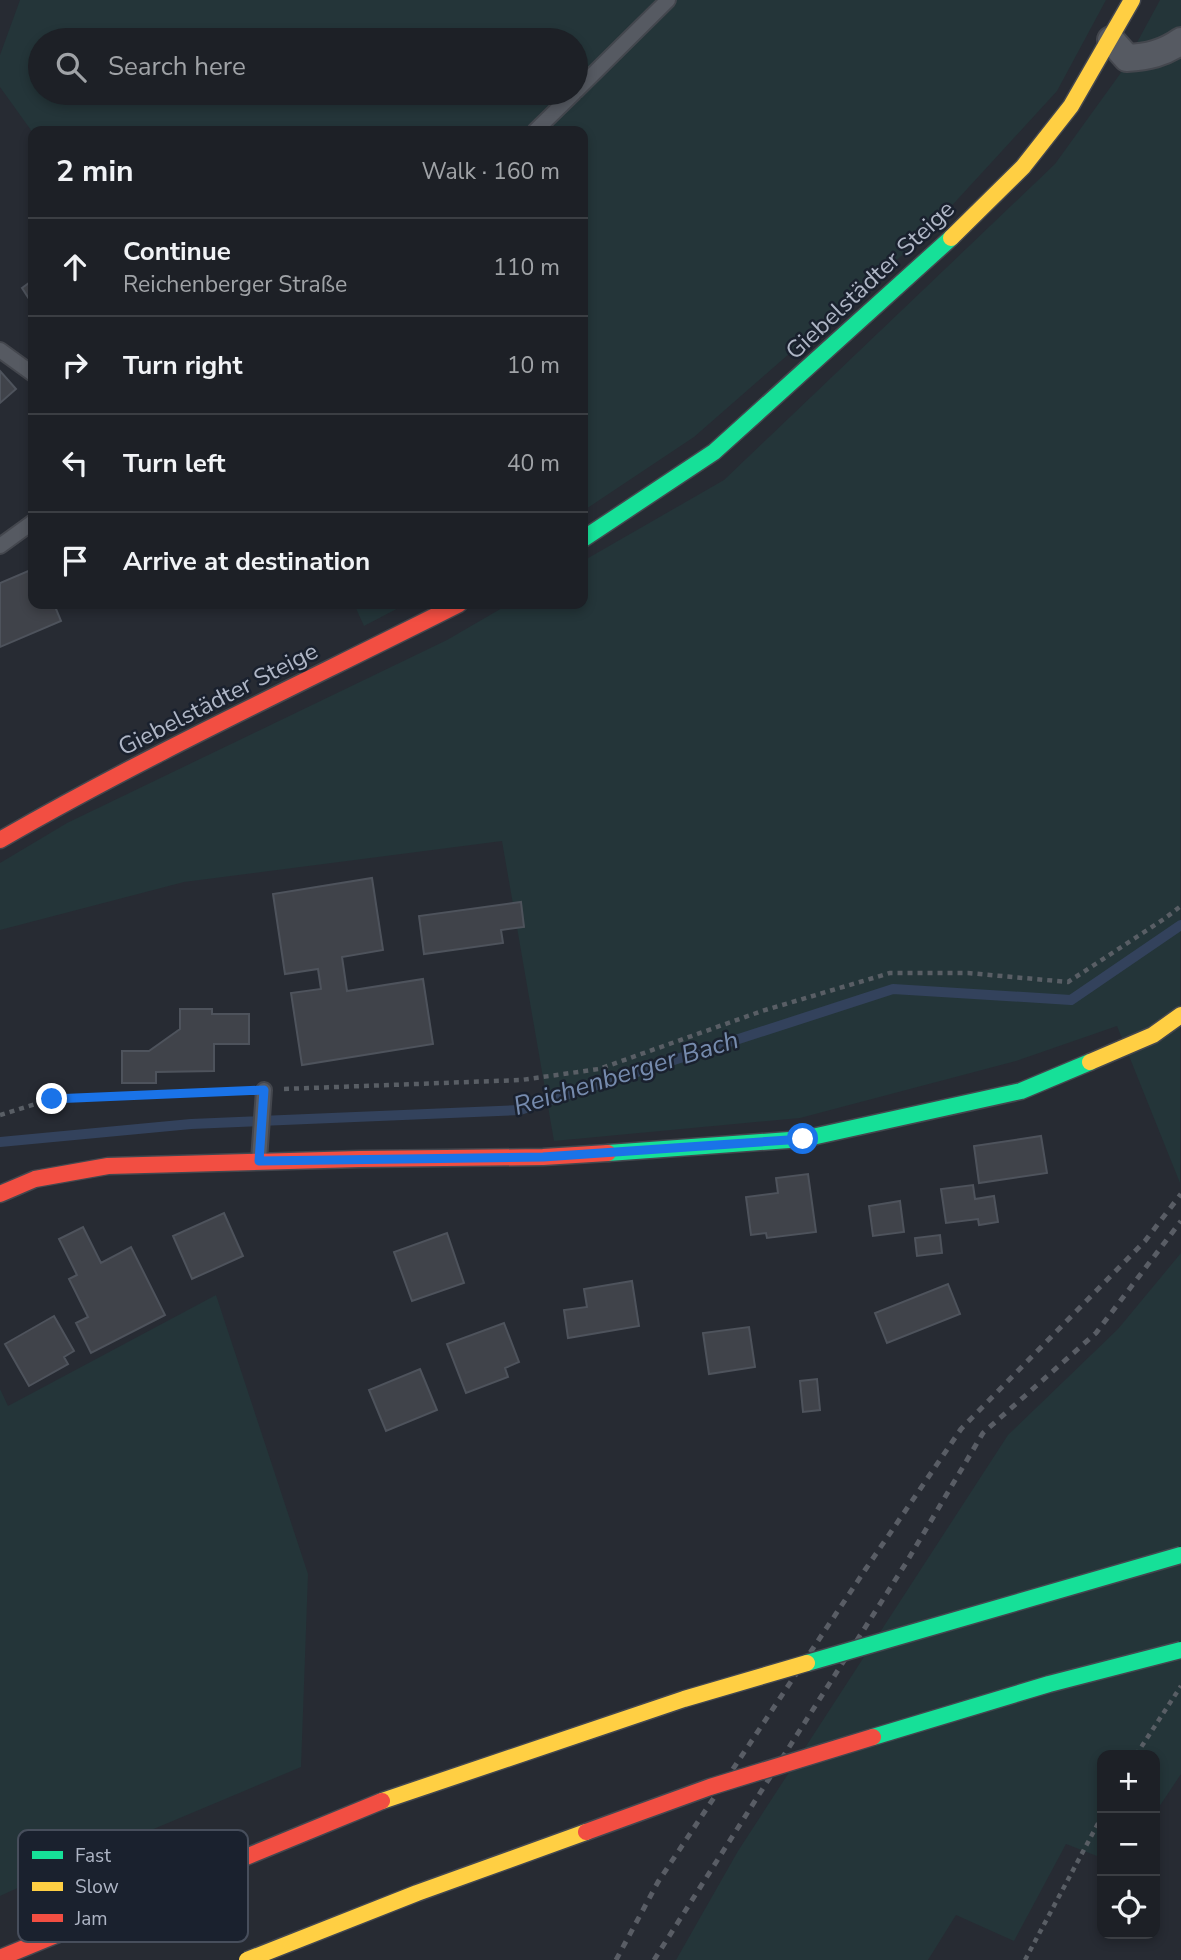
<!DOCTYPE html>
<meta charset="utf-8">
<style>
:root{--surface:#1d2026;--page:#2a2d32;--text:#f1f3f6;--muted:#a0a3a7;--line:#3b3e43}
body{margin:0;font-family:"Nunito Sans",sans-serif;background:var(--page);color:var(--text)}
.controls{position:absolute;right:21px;bottom:21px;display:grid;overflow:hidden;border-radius:14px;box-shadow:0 4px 10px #0003}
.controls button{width:63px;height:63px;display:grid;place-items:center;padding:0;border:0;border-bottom:2px solid var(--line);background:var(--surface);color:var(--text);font:35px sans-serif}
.stop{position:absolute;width:21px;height:21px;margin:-16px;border:5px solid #1a73e8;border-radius:50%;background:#fff}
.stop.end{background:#1a73e8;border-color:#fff;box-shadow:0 2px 7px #0008}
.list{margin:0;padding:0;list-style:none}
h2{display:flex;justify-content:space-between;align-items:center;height:91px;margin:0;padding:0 28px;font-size:30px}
h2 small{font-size:23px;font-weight:400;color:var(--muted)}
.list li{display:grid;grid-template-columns:46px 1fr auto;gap:21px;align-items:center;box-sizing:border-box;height:98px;padding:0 28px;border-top:2px solid var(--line)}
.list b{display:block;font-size:26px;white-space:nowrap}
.list p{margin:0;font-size:23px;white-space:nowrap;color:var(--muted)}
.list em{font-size:23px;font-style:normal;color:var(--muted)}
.icon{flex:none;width:38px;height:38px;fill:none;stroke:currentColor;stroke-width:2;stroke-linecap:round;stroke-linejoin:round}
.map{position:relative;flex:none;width:1181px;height:1960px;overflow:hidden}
.search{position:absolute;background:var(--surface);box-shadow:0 4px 10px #0003;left:28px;top:28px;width:560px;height:77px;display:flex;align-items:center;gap:18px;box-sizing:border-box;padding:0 24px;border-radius:38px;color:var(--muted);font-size:26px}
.panel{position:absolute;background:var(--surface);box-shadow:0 4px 10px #0003;left:28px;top:126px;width:560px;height:483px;border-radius:14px}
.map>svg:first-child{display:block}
</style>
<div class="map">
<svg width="1181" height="1960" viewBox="0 0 1181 1960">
<rect width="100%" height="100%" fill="#272b33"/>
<path fill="#243539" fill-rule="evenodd" d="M20,0H1106L1057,91L923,237L694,437L583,511V131L33,133L0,87V55ZM40,40H576V93H40Z
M1160,0H1181L1180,1183L1117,1026L1016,1061L800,1118L554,1141L502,841L184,882L0,930V863L67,823L447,640L509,604H583V561L724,480L1055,164L1120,74Z
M354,604H406L364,626Z
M1181,1253V1774L1155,1813V1755H1102V1858L1066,1844L1014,1941L956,1915L928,1960H676L738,1851L1008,1435L1118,1329Z
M216,1295L308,1574L301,1767L75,1862L0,1896V1389L8,1406Z"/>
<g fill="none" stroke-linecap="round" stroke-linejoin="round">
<path stroke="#33425c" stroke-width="10" d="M0,1142L191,1124L520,1110L893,989L1071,1000L1181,925"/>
</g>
<path fill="#40434a" stroke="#4e535c" stroke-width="2" d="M33,280V305L22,288Z
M0,371L16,389L0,403Z
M33,569V604H54L61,621L0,647V583Z
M372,878L383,950L342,957L347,991L423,979L433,1044L302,1065L291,993L321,989L318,969L285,974L273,894Z
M521,902L524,927L501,930L503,943L424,954L419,916Z
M180,1009H212V1014H249V1044H214V1071L156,1072V1083H122V1051H149L180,1029Z
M1041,1136L1047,1173L979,1183L974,1146Z
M808,1174L816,1232L767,1238L766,1233L751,1235L746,1197L778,1193L776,1178Z
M973,1185L975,1199L994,1196L998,1222L979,1225L978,1219L946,1223L941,1189Z
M900,1201L904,1232L873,1236L869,1206Z
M224,1213L243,1256L192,1279L173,1236Z
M83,1227L101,1263L131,1247L165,1315L91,1353L76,1323L88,1317L69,1279L77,1275L59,1239Z
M447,1233L464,1283L412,1301L394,1252Z
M940,1235L942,1253L917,1256L915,1238Z
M632,1281L639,1326L568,1338L564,1310L587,1307L584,1289Z
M948,1284L960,1314L887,1343L875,1313Z
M54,1316L74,1351L64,1357L68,1364L29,1386L5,1344Z
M504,1323L519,1362L505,1368L508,1377L466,1393L447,1344Z
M749,1327L755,1367L709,1374L703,1333Z
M420,1369L437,1410L386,1431L369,1390Z
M817,1379L820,1410L803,1412L800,1381Z"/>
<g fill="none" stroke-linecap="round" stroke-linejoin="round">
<g stroke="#44474e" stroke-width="18">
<path id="lane" d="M576,91L668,0
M535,131L574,93
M0,350L33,374
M0,546L33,522
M259,1160L264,1090"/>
</g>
<g stroke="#44474e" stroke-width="30">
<path id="street" d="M1111,40L1127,58C1148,57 1164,53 1181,41"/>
</g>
<g stroke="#44474e" stroke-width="19">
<path id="fast" d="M583,539L714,452L951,238
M608,1153L803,1139L1021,1091L1090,1062"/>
</g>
<g stroke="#44474e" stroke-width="19">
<path id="slow" d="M951,238L1023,167L1071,106L1132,0
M1090,1062L1153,1035L1181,1015"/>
</g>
<g stroke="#44474e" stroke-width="19">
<path id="jam" d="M0,840C149,754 305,682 459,604
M0,1194L35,1179L108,1166L359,1159L543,1157L608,1153"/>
</g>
<path stroke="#595e65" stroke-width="4.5" stroke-dasharray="5 5" stroke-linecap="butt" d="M284,1089L521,1080L599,1069L762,1011L890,973H968L1068,982L1164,919L1181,906
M0,1115L52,1099L241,1091
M1136,1755L1181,1686
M1025,1960L1102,1816"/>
<use href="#lane" stroke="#565a62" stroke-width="14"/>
<use href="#street" stroke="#565a62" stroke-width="26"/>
<use href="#fast" stroke="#16e098" stroke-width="16"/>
<use href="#slow" stroke="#ffcf43" stroke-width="16"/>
<use href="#jam" stroke="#f24e42" stroke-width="16"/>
<path stroke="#595d65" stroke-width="5" stroke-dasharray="7 7" stroke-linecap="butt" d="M616,1960L658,1882L865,1570L961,1429L1145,1241L1181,1194
M654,1960L906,1563L983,1433L1096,1333L1181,1221"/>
<g stroke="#43474f" stroke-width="19" stroke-linecap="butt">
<path id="fast-bridge" d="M807,1663L1181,1555
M873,1737L1049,1684L1181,1650"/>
</g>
<g stroke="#43474f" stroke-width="19" stroke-linecap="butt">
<path id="slow-bridge" d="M382,1801L684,1699L807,1663
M247,1960L417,1893L586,1832"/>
</g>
<g stroke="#43474f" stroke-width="19" stroke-linecap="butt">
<path id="jam-bridge" d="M586,1832L710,1787L873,1737
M0,1958L382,1801"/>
</g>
<use href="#fast-bridge" stroke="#16e098" stroke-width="16"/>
<use href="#slow-bridge" stroke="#ffcf43" stroke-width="16"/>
<use href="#jam-bridge" stroke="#f24e42" stroke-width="16"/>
</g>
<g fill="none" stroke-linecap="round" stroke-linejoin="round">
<path stroke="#1a73e8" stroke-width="9" d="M52,1099L264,1090L259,1161L543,1157L803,1139"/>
</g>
<g text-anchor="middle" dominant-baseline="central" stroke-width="5" stroke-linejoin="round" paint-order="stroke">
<g font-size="24" fill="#afb6c6" stroke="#1a212e">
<text transform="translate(870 280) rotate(-43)">Giebelstädter Steige</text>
<text transform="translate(218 699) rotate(-27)">Giebelstädter Steige</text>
</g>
<g font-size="26" font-style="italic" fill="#768bae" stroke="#1a212e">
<text transform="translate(626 1073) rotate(-17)">Reichenberger Bach</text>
</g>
</g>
<rect x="18" y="1830" width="230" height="112" rx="10" fill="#1a212e" stroke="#474e5c" stroke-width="2"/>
<rect x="32" y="1851" width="31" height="8" fill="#16e098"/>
<rect x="32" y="1882" width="31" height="9" fill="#ffcf43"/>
<rect x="32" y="1914" width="31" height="8" fill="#f24e42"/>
<g font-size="19" fill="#afb6c6">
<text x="75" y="1862">Fast</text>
<text x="75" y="1893">Slow</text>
<text x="75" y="1925">Jam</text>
</g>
</svg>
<div class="controls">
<button>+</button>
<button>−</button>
<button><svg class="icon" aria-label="locate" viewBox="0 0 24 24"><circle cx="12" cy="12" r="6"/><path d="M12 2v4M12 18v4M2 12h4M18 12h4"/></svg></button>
</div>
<div class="stop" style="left:803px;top:1139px"></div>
<div class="stop end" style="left:52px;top:1099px"></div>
<div class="search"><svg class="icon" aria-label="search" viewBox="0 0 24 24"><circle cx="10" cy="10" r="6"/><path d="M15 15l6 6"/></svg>Search here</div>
<section class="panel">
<h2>2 min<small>Walk · 160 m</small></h2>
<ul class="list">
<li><svg class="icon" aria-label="ahead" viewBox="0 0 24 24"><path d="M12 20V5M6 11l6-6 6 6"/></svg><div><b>Continue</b><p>Reichenberger Straße</p></div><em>110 m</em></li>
<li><svg class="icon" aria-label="right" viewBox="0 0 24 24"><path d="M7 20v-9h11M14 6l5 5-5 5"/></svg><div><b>Turn right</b></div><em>10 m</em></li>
<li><svg class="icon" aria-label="left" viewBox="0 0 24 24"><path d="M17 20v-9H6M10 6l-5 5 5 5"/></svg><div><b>Turn left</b></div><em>40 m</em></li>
<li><svg class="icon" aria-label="arrive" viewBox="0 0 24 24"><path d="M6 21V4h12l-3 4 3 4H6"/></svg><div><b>Arrive at destination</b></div></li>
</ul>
</section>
</div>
